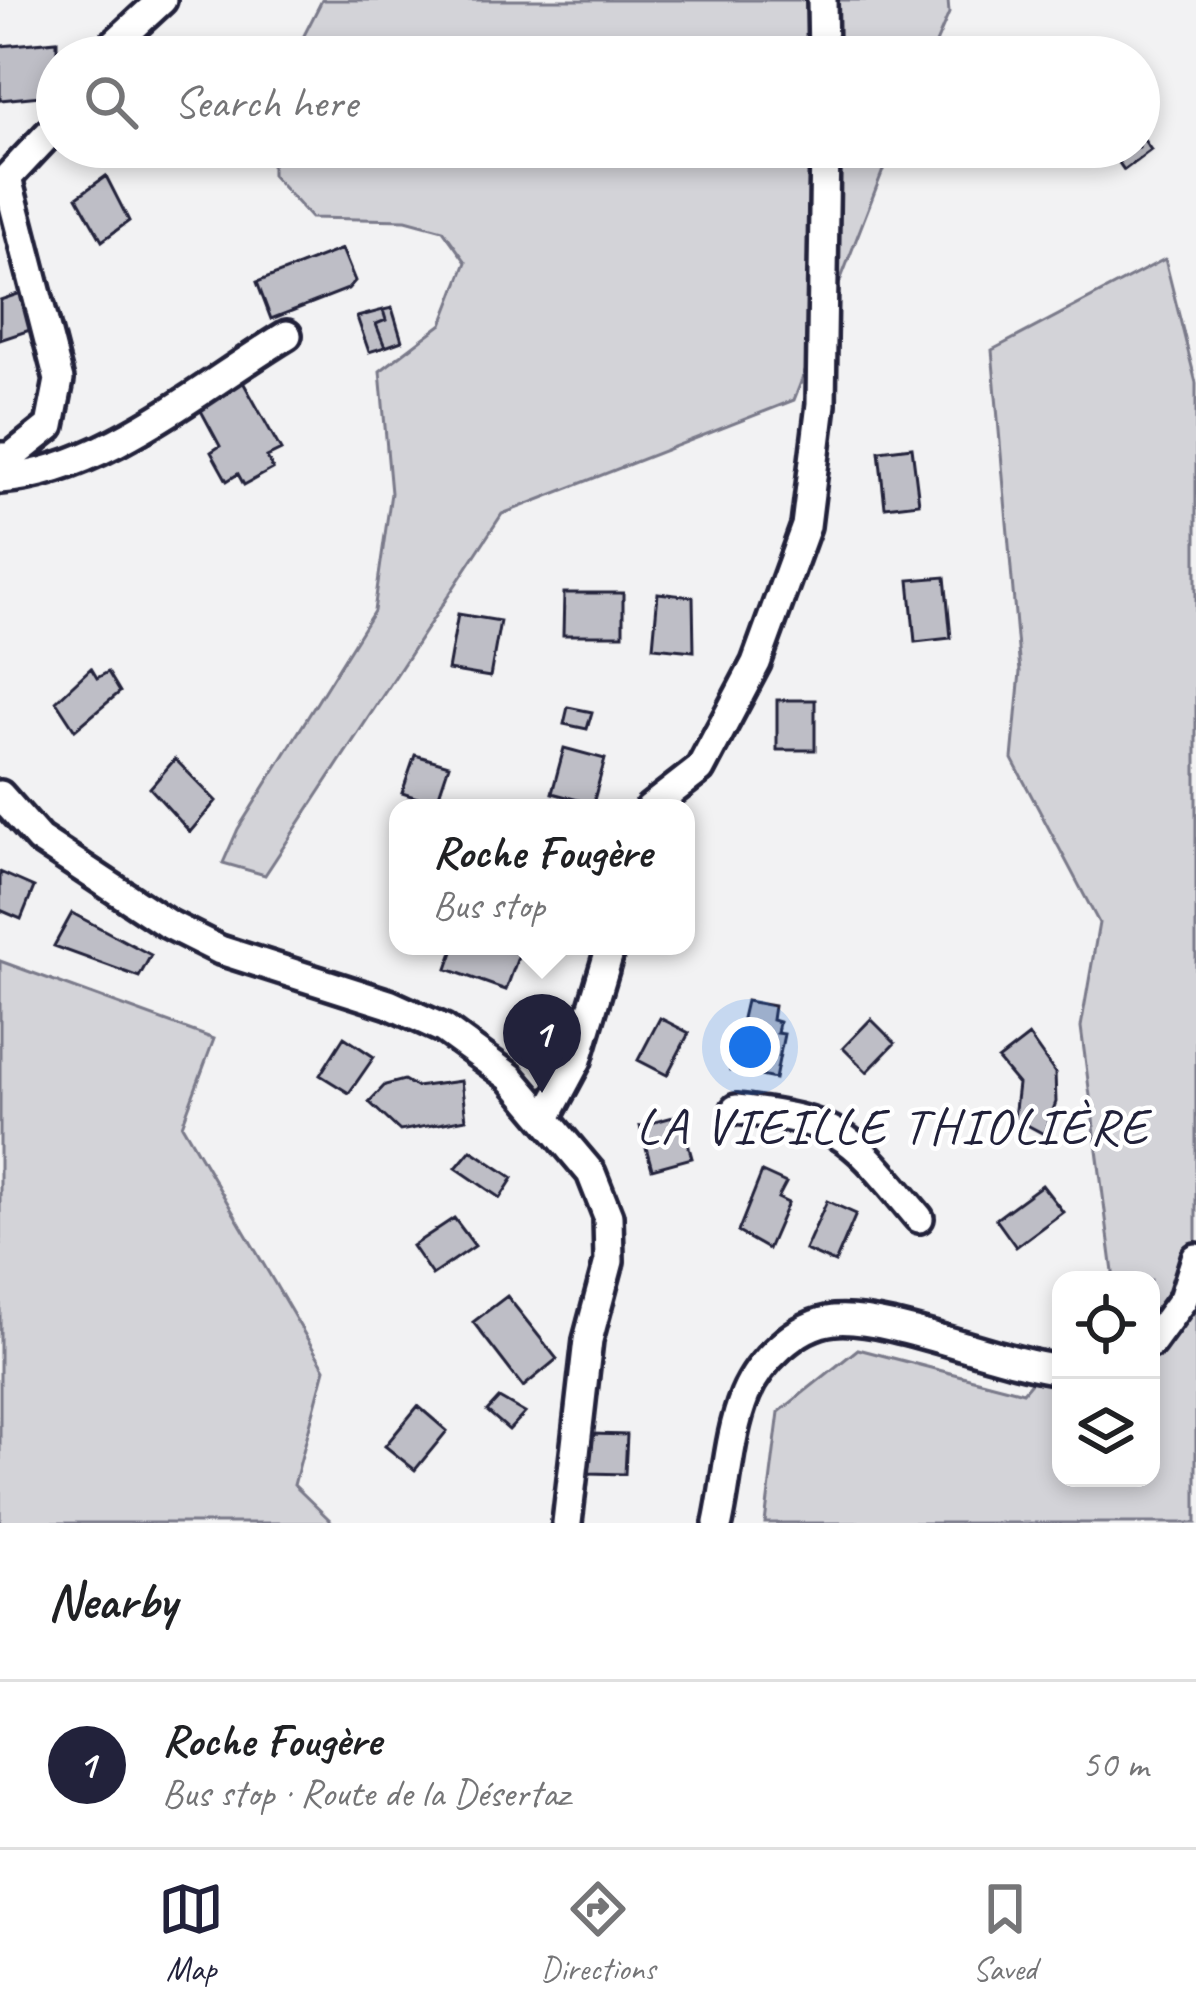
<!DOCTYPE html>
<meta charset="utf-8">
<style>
:root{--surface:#fff;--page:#f6f6f6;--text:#202124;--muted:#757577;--line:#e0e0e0;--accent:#22223b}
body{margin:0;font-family:Caveat,sans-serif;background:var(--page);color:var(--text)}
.controls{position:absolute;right:36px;bottom:36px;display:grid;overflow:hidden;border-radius:24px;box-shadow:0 6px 18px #0003}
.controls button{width:108px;height:108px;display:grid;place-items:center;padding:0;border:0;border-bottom:3px solid var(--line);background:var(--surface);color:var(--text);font:60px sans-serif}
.you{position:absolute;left:750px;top:1047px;width:42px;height:42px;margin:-30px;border:9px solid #fff;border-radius:50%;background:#1a73e8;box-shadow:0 0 0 18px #1a73e833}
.badge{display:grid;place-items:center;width:78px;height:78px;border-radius:50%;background:var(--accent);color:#fff;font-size:39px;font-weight:700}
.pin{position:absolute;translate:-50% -99px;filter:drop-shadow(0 3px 6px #0008)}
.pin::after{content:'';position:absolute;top:63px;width:42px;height:36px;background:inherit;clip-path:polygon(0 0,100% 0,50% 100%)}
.popup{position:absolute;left:389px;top:799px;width:306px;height:156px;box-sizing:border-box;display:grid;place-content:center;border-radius:24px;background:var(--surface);filter:drop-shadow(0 3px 9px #0005);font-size:39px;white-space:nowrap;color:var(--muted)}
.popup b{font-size:45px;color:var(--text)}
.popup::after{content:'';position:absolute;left:50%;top:100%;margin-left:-24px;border:24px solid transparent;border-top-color:var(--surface)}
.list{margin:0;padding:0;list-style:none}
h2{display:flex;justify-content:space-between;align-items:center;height:156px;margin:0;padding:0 48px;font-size:51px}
h2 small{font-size:39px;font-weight:400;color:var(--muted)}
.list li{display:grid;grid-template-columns:78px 1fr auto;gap:36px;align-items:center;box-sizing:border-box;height:168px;padding:0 48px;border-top:3px solid var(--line)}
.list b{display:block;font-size:45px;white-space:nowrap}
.list p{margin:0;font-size:39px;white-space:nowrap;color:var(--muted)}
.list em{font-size:39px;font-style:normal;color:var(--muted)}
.icon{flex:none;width:66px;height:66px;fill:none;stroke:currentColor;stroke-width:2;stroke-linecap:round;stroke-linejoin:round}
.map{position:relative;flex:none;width:1196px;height:1523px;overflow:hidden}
.search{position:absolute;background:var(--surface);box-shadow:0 6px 18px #0003;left:36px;right:36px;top:36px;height:132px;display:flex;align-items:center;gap:30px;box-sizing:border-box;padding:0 42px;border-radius:66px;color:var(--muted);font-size:45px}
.sheet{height:324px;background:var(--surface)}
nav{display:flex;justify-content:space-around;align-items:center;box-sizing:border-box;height:168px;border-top:3px solid var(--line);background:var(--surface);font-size:33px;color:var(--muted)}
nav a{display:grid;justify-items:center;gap:6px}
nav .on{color:var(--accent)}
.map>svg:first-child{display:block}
</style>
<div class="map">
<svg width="1196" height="1523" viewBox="0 0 1196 1523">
<rect width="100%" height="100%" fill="#f2f2f3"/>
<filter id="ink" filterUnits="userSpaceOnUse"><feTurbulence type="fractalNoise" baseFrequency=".00833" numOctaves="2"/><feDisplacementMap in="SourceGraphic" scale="24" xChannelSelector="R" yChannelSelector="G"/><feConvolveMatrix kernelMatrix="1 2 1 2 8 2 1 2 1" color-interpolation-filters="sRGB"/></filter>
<g filter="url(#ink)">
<path fill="#d3d3d8" stroke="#7a7a8a" stroke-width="3" d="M322,0H948L949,13L930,57H293Z
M272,147H892L794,400L502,514L265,875L223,863L238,829L374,611L391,493L380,371L442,324L466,262L443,230L406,220L311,218L272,175Z
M1165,259L1196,383V1523H765L779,1412L858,1349L1023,1392L1061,1347V1478H1151V1280H1114L1081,1027L1099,923L1012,759L1020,672L992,350Z
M0,961L214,1039L182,1125L325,1369L294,1485L333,1523H0Z"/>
<path fill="#bebec6" stroke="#22223b" stroke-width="3" d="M57,41V72L49,73L51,95L0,100V46Z
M1139,133L1151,150L1124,170L1108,147H1139Z
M106,176L129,221L102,241L77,197Z
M342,249L355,281L348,289L271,319L257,282Z
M24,292L36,328L0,340V300Z
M392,308L402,341L385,347L376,324L386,320L383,310Z
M383,310L386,320L376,324L385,347L369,352L357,317Z
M243,382L281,450L267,457L273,469L244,485L238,474L227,481L211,452L220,446L199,407Z
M912,447L919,503L885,507L879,451Z
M945,577L951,638L915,642L909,580Z
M564,593H623V635H563Z
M658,593L693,597L694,651L653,647Z
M458,614L500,621L490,677L448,670Z
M91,668L97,678L108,672L120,692L75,730L56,701Z
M777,700H815V750H777Z
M568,707L592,712L587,729L564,724Z
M564,748L605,759L593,804L552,793Z
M415,755L449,765L436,804L402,793Z
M175,759L216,801L190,832L150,788Z
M0,872L34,887L21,919L0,910Z
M72,913L151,955L139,977L54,946Z
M455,946H522L506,990L447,969Z
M746,1001L774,1006L772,1020L779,1022L777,1033L784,1034L775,1079L730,1070Z
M660,1018L689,1033L667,1075L638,1060Z
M871,1019L895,1043L867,1072L843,1048Z
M1029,1036L1055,1073L1056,1102L1044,1134L1014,1118L1018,1084L998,1060Z
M344,1037L374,1057L349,1093L320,1075Z
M404,1080L416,1087L461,1081L466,1119L400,1131L369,1102L385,1085Z
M680,1115L692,1158L652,1169L640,1126Z
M471,1150L513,1178L500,1198L456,1168Z
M762,1172L786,1183L778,1198L788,1203L768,1249L738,1232Z
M1042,1185L1063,1212L1016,1247L996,1219Z
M827,1201L856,1214L835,1263L805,1250Z
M454,1218L475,1246L432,1275L412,1246Z
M507,1296L557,1359L523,1387L473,1322Z
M499,1398L525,1413L509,1430L487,1411Z
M418,1406L447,1431L415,1470L385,1446Z
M591,1434L627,1435L625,1474L589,1473Z"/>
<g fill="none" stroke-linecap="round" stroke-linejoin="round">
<g stroke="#22223b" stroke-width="36">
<path id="minor" d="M822,0L823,57
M100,57L162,0
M0,457H11L50,426L59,380L7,178L57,125
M0,479C104,471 201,387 287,335
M0,795L39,839L166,923L220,950L389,1004L444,1029L510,1077L591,1173L608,1216L609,1261L588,1340L567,1523
M650,808L700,769L756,663L806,526L821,404L825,147
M736,1109C847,1122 850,1136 919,1218
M546,1118L577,1060L611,946
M1151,1343L1183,1299L1196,1258
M718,1523C727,1482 729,1434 745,1395C759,1362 796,1324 834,1320C889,1315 997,1362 1061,1370"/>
</g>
<use href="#minor" stroke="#fff" stroke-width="27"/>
</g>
</g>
<g text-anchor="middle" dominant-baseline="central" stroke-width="9" stroke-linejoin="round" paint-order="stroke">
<g font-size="51" letter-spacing="3" fill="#22223b" stroke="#fff">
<text x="893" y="1126">LA VIEILLE THIOLIÈRE</text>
</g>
</g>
</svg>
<div class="controls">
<button><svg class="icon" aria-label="locate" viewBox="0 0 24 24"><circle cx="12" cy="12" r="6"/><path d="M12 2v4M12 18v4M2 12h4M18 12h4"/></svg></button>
<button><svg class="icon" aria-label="layers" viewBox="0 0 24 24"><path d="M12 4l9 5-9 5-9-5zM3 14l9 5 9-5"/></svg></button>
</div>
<div class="you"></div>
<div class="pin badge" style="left:542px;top:1093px">1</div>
<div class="popup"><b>Roche Fougère</b>Bus stop</div>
<div class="search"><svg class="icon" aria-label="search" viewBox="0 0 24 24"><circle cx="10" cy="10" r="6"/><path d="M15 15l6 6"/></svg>Search here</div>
</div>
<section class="sheet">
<h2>Nearby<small></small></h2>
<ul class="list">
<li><span class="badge">1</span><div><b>Roche Fougère</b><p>Bus stop · Route de la Désertaz</p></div><em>50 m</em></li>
</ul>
</section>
<nav>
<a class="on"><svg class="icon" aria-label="map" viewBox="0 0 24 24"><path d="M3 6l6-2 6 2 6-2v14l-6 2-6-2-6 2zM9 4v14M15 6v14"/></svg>Map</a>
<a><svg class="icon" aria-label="directions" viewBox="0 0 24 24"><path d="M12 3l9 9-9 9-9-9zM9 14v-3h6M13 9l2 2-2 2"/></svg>Directions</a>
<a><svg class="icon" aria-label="saved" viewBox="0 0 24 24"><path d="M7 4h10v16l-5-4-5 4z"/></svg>Saved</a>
</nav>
